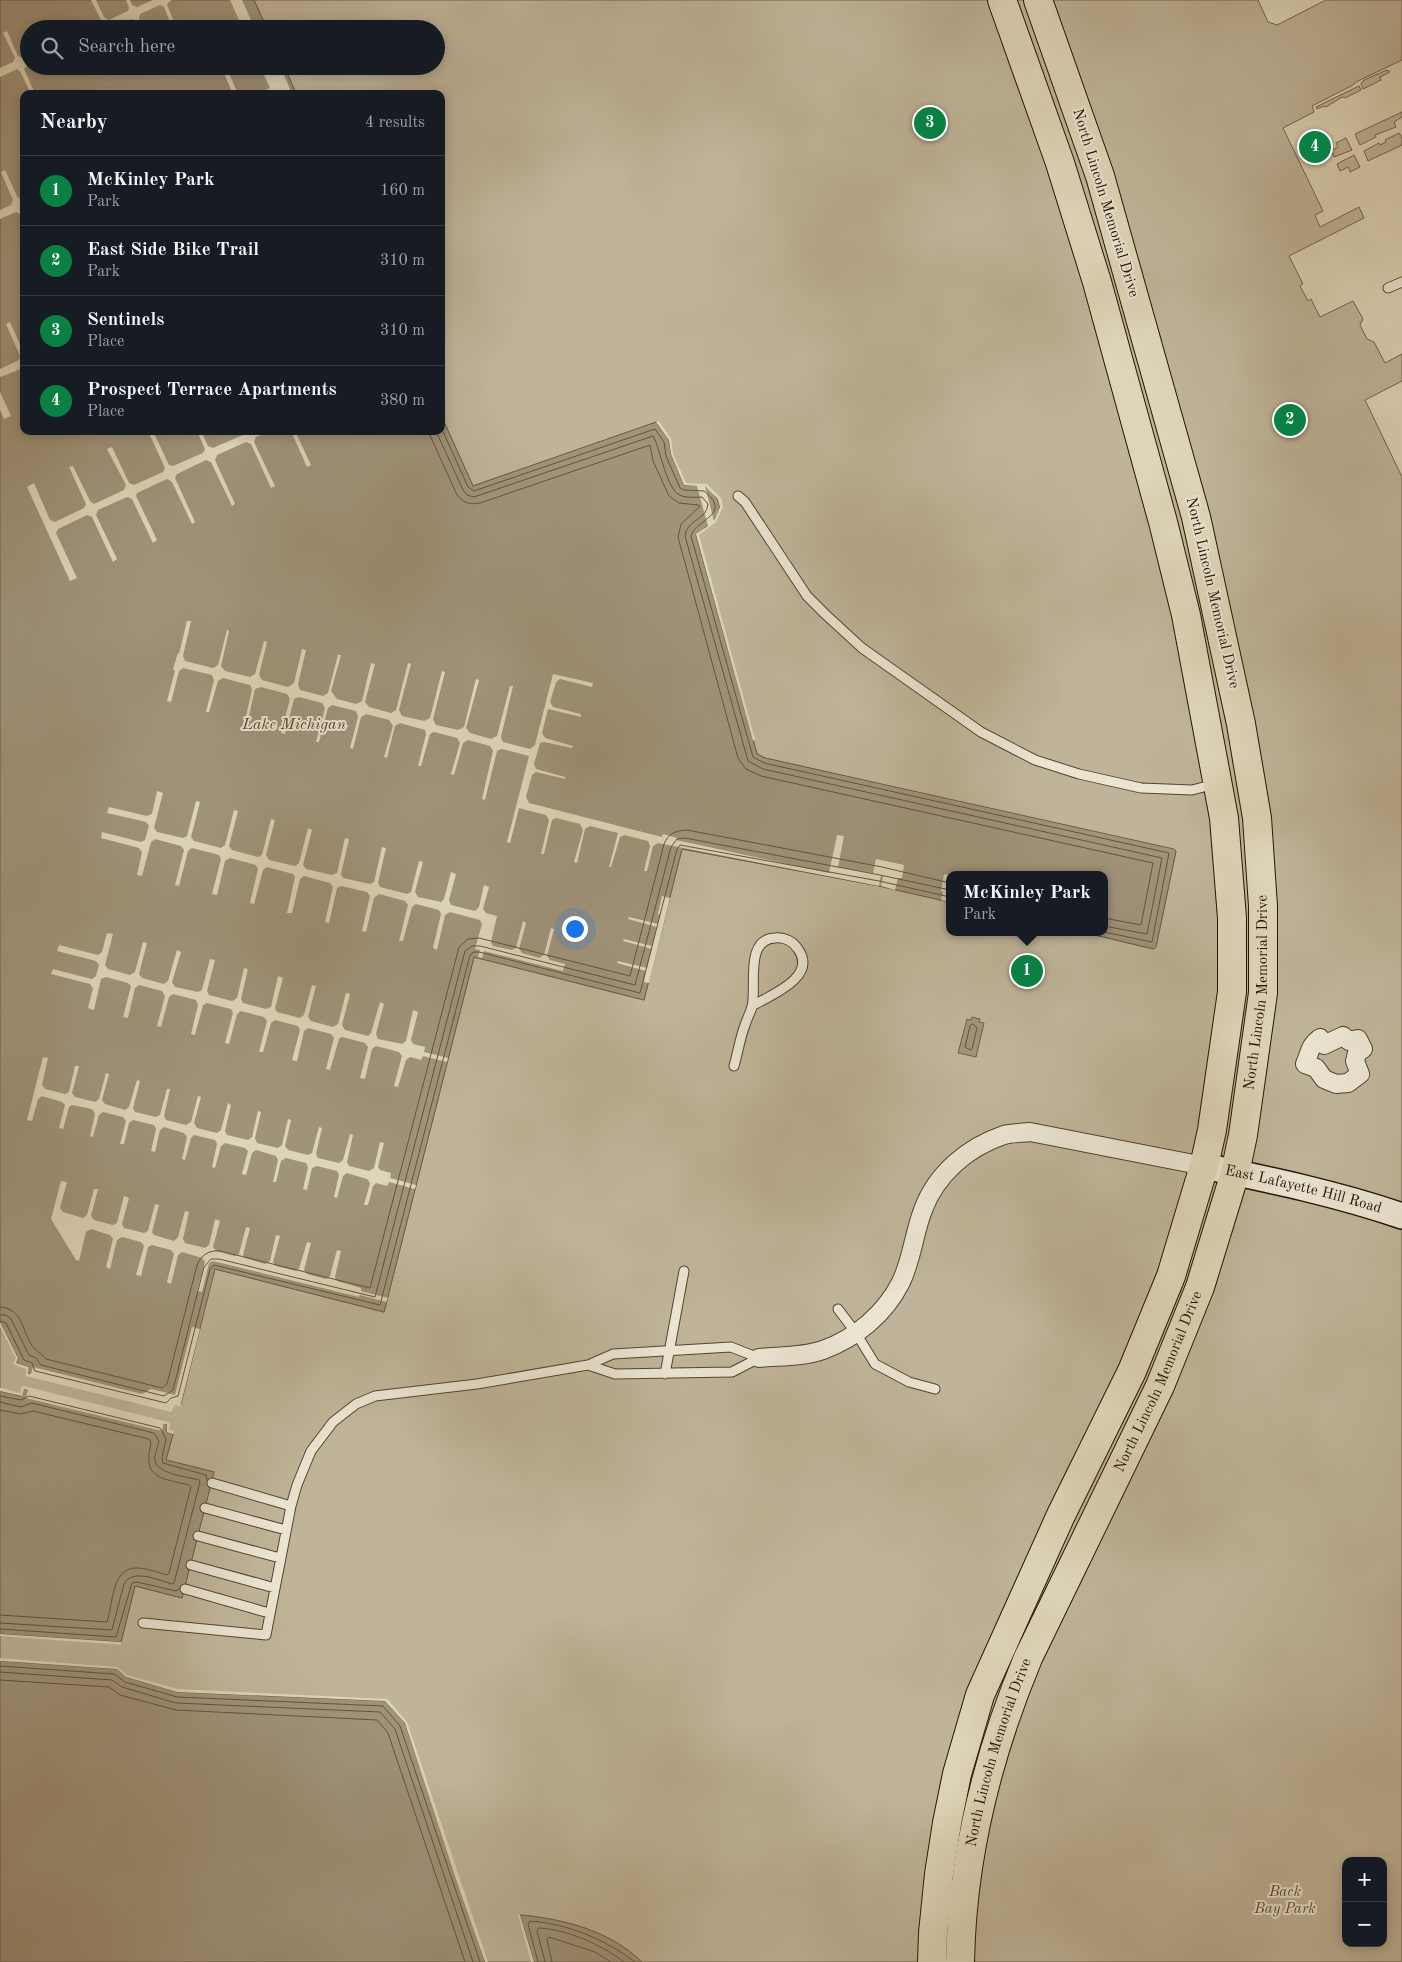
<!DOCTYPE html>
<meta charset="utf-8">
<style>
:root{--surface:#171b24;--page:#20242c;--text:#f1f3f6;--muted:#9ea1a6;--line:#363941;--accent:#0b8043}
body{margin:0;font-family:"Old Standard TT",serif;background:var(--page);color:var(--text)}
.controls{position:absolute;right:15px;bottom:15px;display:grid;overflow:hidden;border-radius:10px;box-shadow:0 2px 12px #0003}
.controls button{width:45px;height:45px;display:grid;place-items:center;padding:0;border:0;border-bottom:1px solid var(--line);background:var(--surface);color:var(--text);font:25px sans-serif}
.you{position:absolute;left:574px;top:928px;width:18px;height:18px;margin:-12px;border:4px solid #fff;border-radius:50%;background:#1a73e8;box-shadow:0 0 0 8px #1a73e833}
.badge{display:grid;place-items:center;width:32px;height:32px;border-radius:50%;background:var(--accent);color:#fff;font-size:16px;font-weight:700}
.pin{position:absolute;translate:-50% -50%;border:2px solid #fff;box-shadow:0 1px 5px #0006}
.popup{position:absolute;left:946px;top:871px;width:162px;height:65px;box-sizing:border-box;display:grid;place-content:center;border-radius:10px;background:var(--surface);filter:drop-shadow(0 1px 4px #0005);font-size:16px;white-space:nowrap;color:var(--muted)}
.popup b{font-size:19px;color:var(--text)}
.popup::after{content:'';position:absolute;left:50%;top:100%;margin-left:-10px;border:10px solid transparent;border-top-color:var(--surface)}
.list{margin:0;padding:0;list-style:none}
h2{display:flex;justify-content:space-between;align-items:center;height:65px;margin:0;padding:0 20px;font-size:21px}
h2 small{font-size:16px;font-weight:400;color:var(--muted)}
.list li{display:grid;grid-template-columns:32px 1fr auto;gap:15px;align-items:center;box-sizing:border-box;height:70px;padding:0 20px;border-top:1px solid var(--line)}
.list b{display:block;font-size:19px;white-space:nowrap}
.list p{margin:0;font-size:16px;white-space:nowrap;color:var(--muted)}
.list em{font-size:16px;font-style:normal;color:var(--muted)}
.icon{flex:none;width:28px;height:28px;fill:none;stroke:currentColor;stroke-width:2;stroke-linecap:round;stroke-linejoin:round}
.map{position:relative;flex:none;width:1402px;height:1962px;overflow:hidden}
.search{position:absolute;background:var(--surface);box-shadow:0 2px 12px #0003;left:20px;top:20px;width:425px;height:55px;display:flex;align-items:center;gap:12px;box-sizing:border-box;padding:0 18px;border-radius:28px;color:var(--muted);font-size:19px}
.panel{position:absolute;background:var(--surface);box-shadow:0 2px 12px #0003;left:20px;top:90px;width:425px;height:345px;border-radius:10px}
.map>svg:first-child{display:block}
</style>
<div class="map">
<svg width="1402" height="1962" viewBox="0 0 1402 1962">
<rect width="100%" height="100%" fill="#ded5b8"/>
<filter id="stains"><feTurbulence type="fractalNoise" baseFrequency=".004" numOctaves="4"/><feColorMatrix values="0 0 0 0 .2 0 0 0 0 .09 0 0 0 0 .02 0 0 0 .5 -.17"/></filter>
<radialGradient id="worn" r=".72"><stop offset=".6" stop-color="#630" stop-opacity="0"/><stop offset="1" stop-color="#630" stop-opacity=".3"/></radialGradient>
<path fill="#bfb499" stroke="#72644d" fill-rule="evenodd" d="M254,0H1258L1268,22L1277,25L1326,0H1402V60L1356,82L1353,85L1312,106L1314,112L1283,128L1323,211L1315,215L1320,227L1359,207L1364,218L1289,256L1303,284L1300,286L1308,301L1311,299L1320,317L1353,301L1363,319L1360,325L1367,339L1374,342L1385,363L1402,354V381L1365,400L1402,477V1962H642C610,1931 564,1919 521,1915L534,1962H485L478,1940L177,1692L126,1677L117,1669L0,1661V1634L121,1642L135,1586L182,1598L214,1472L166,1460L173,1434L0,1391V1322L18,1358L29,1367L28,1374L171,1409L215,1269L384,1312L474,957L644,1000L682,849L879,886L949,902L950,932H1082L1153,949L1156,947L1176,851L765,758L757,754L684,485L657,422L473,486L441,415V94H296L284,66H436V29H267ZM1346,1861H1383V1943H1346Z
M1387,70L1390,72L1380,77L1381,80L1363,89L1361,84L1364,80Z
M1359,86L1361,90L1345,98L1342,97L1326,107L1324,106L1317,109L1316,107Z
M1402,112V117L1394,122L1396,127L1375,135L1376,137L1360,145L1355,134Z
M1399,133L1402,138V145L1368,161L1364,151L1379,143L1380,145L1386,142L1385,140Z
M1346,138L1352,150L1334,157L1331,151L1338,147L1336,143Z
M1354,155L1360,167L1350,172L1348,167L1340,171L1337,164Z"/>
<path fill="#9f937a" stroke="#6e604a" d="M0,0H254L267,29H29V66H284L296,94H24V431H441V415L473,486L656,422L669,440L671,454L684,485L706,486C731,508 717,519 696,535L757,754L765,758L1174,849L1176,851L1156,947L1154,949L1082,932H1104V875H950L949,902L879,886L682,849L644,1000L474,957L384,1312L215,1269L181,1404L173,1402L171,1409L28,1374L29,1367L16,1363L18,1358L0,1322Z
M972,1017L980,1019L979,1022L984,1023L976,1057L958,1053L967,1019L971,1020Z
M23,1389L167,1424V1432L173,1434L166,1460L214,1472L182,1598L135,1586L121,1642L0,1634V1391L21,1396Z
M0,1661L117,1669L126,1677L177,1692L385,1701L405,1723L485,1962H0Z
M520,1915C564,1919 610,1931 642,1962H534Z"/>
<path fill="#ded5b8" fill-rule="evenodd" d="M91,0H96L104,17L109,20L128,11L129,8L126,0H130L132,5L137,7L153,0H172L169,2L167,5L177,29H173L164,7L160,5L140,14L139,18L143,29H139L136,21L131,19L111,29H87L99,24L101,20Z
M230,0H242L255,29H243Z
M7,31L18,56L22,58L29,55V64L24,69L35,94H31L20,71L17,69L0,77V68L13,62L15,58L3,33Z
M260,66H284L281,68L292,94H258L270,88Z
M227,69L238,94H233L223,71Z
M5,170L18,198L24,199V223L20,214L16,212L0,219V210L11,205L13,200L1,172Z
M10,322L24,353V368L0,377V369L19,360L20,356L6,324Z
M0,392L11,416L4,419L0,410Z
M659,421L671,439L673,454L686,483L707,484L721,498L723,507L716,522L699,535L755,739L753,741L696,534L708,526L697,486L684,485L671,454L669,440L656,422ZM705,486L718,499L720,507L714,521Z
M148,431H153L169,465L173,466L203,453L205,449L197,431H201L208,446L213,448L243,435L244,431H270L256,437L254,442L275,486L271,488L251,444L246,442L217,455L215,460L235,504L232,506L211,462L206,460L177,474L175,478L195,522L192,524L172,482L167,479L137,493L136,496L157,540L153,543L132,499L127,497L98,510L96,515L117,559L113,562L92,517L87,515L58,529L56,533L77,578L70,581L27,487L34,483L50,520L55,522L84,508L86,504L69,467L73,466L90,501L94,504L124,490L126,485L107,449L112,447L129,483L134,485L163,472L165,468Z
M291,431H295L311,465L307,467Z
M187,621H191L183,656L185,661L213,668L218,665L227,630L229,631L221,666L225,671L250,677L255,674L264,641L267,642L259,675L262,680L288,687L294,683L302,649L306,650L298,684L300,690L323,696L328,693L338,655H341L331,691L337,699L356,704L362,701L371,663L375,664L365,702L369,707L391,713L396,710L408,663L411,664L399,710L402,716L424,721L430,718L442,671L445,672L433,719L436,725L458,730L464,727L476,679L479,680L466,728L470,733L491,739L497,736L510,686H513L501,737L503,742L530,749L535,745L553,674L593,683L592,687L560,679L556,682L550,702L553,707L581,714V717L548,709L542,733L545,738L573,746L572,748L544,742L540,743L534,764L536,769L565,777V779L536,772L532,775L526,797L529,803L662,837L663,834L677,838L676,840L829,873L837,835L844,836L838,867L873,873L876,859L904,865L902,878H898L895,890L881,886L883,876L881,875L879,886L658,843L653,846L647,871H644L650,846L648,841L624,835L620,837L611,867H609L618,833L590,826L585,829L577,863L574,862L583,830L580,824L556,818L552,820L544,854H541L549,820L546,815L519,808L510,843L507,842L529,756L502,749L497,751L485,800L482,799L493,751L490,746L468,740L463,743L454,775L451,774L460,743L457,738L434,732L430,734L421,766H418L426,734L425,730L400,723L395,726L387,758L384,757L393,726L389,720L366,714L361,717L353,749L350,748L358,717L356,711L332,705L328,708L319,742H316L325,708L322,703L299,697L294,699L285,734L281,733L290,699L287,694L261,687L255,689L248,721H245L252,689L250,685L223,678L218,681L209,712H206L214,680L212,675L183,668L179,671L171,702L167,701L175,671L173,669L178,653L179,654Z
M157,791L163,793L154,828L157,832L183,838L187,836L196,801L200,802L191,837L194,841L221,848L225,845L234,810L238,811L229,846L232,850L258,857L262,855L271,819L275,820L266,855L269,860L295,866L299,863L308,828L312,830L303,865L306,869L332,875L337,873L345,838L349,839L341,874L343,878L370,884L374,882L382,847L386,848L378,883L380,887L407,894L411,892L419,861L423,862L415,892L418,897L441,902L444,899L451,872L456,874L449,900L451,905L475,911L479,907L484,885L489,887L483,909L486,913L497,916L491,942L493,946L512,950L516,948L523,921L526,923L519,949L522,953L539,958L544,955L551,928L554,929L547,956L550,960L565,964L563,971L484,951L482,958L478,957L480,950L475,949L482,924L480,920L450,912L445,915L437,950L433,948L441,914L439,910L416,904L412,907L403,941H399L408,905L405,901L379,894L374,898L366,932L362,931L370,896L367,892L341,886L337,888L329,923L325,922L333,887L330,883L304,876L300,879L292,913H287L295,877L293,874L267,867L263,870L254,904L250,903L258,869L256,865L230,858L225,861L217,895L212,894L221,859L219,855L192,848L188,851L179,886L175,885L184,850L181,846L155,839L151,842L142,876L137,875L142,852L139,848L101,838L102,832L141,842L145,840L149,826L146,822L107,813L109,807L147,816L152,814Z
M944,874L949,875V902L941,900L943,892L941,891Z
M662,896L670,898L649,983L644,982L646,971L617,963L618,961L647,968L652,949L623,941L624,939L652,946L657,927L628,919L629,917L658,924L660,915L658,914Z
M107,933L113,934L105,965L108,969L130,975L135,972L143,942L147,943L139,974L142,978L164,984L168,981L177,950L181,952L172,982L175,987L198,992L202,990L210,959L215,960L207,991L209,995L232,1001L237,998L244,968L248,969L241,999L243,1003L266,1009L271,1007L278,976L283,978L275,1008L277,1012L300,1018L304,1015L312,985L316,986L308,1017L311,1021L333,1027L338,1024L346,993L350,994L342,1025L345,1030L368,1036L371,1033L380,1002L384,1004L376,1034L378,1039L402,1044L406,1041L413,1010L418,1012L411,1040L413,1044L425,1047L424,1052L448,1058L447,1062L423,1056L421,1060L410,1057L406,1060L398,1087L394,1086L402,1056L399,1052L376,1046L372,1049L365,1079L360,1078L368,1047L365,1043L342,1037L339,1039L330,1070L326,1069L334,1038L331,1034L308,1028L304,1031L297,1061L292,1060L300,1030L298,1026L275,1020L271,1023L263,1052H259L267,1021L264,1017L241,1011L237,1014L229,1044L225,1043L233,1013L231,1009L207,1003L203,1005L195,1035L191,1034L198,1005L196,1000L173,994L169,997L161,1027L157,1026L165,996L162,991L139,985L135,988L128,1018L123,1017L131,986L128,983L106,977L101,979L94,1010L88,1008L93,988L90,984L51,974L53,969L92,979L96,976L99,965L96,961L57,951L59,945L98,955L102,952Z
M43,1057L48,1058L42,1085L45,1089L65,1094L69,1092L75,1066H79L72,1093L75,1097L95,1102L99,1099L106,1073L109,1074L102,1100L105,1104L125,1110L129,1107L137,1080L140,1081L133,1108L135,1112L156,1117L160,1115L167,1089H170L164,1116L166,1120L186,1125L191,1122L198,1096L201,1097L194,1123L197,1128L217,1133L221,1130L228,1103L231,1105L225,1131L227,1135L248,1140L252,1137L258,1111L261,1112L255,1138L257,1143L278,1148L282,1145L288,1119L291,1120L285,1146L288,1150L308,1155L312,1153L319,1127L322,1128L316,1154L318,1158L339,1163L343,1160L350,1134L353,1135L347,1162L349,1166L369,1171L374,1168L380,1142L384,1143L378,1167L380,1170L391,1173L390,1178L416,1185L415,1189L389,1182L387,1186L376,1183L373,1186L368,1205H364L370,1183L367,1179L347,1173L343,1176L337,1198L334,1197L339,1175L337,1171L317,1166L312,1168L307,1190L303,1189L308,1167L306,1163L286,1158L281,1161L276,1182H273L278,1160L276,1156L256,1150L252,1153L246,1175L242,1174L248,1151L245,1148L225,1143L221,1146L215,1168L212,1167L217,1144L215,1140L194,1135L191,1138L185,1160L182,1159L187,1137L184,1133L164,1127L160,1130L155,1152L151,1151L156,1129L154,1125L133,1120L129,1123L124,1144H120L126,1121L123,1117L103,1112L99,1115L93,1137L90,1136L95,1114L92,1109L72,1105L69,1107L63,1129L59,1128L65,1105L62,1102L42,1096L38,1099L32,1121L27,1120Z
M61,1181L67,1182L60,1208L63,1212L83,1218L87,1215L94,1189H98L91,1216L94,1220L113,1225L117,1223L124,1196L129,1198L122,1224L124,1228L144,1233L148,1231L155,1204L159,1205L152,1232L154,1235L174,1241L178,1237L185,1211L189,1212L183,1239L185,1243L205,1248L209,1245L215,1219L220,1221L213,1247L216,1251L235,1256L239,1254L246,1227L250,1228L243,1255L245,1258L265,1264L270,1261L276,1235L280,1236L273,1262L276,1266L296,1271L299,1269L307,1242L311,1243L304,1270L307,1274L326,1279L330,1276L337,1250L341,1251L335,1277L337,1281L361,1288V1291L388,1298L386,1302L360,1295L359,1297L213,1261L209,1263L202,1292L197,1291L205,1262L202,1258L182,1252L178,1255L171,1284L167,1282L174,1254L171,1250L152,1245L148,1247L141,1276L136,1275L144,1246L141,1242L122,1237L117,1240L110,1269L106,1267L113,1239L110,1235L91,1229L86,1232L79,1261L76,1260L51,1219Z
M0,1322L18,1358L16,1363L29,1367L28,1374H31L33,1367L142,1394L151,1389L175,1395L192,1327L200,1329L180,1407L175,1405L171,1412L26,1376V1369L13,1364L16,1358L0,1327Z
M24,1386L168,1422L170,1424L169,1430L174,1431L173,1434L167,1432V1424H163L162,1431L26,1398L28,1390L24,1389L22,1396L0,1391V1388H2L20,1393L21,1387Z
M0,1634L121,1642V1645L0,1636Z
M0,1658L117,1667L127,1675L178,1689L387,1699L407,1722L488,1962H485L459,1888L405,1723L385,1701L177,1692L126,1677L117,1669L0,1661Z
M518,1915H520L534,1962H531Z"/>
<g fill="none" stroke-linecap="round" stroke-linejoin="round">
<path stroke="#62533e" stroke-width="1" d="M441,427L468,487L474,491L655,429L664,442L666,456L680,488L684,490L704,491C734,515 695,519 691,536L753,757L764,763L1169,853L1152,942L1104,932
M428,431L457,495C463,503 471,505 480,503L650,445L653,461L669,496L679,503L698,505L700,506L681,524L678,537L738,758L746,769L761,776L1153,863L1141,925L1104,918
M436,431L463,490L467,495L474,497L653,436C661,449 666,492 682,496C688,498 695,497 702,497L708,504C707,520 686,520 685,536L748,761L763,769L1162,858L1147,934L1104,926
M973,1024L977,1028L972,1049L970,1050L965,1047L970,1026Z
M0,1307C24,1308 22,1334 34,1348C38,1352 43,1355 46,1359L162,1388L167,1384L197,1265C201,1255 209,1250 220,1251L370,1288L459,947L468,939L479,938L630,976L664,844C668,834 676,830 687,830L882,867L950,883
M0,1315H6L11,1319L29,1355L36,1358L41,1365L164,1396L173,1390L204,1267L211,1259H219L375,1297L465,951L472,946H480L635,985L671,847L677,839L685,838L880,875L950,890
M0,1321L6,1323L24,1360L32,1363L35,1371L166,1403L171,1398L178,1396L210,1269L214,1265L380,1305L470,955L474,952H479L640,993L677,849L680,845L879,881L950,897
M0,1396L21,1400L29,1396L160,1428L166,1439L162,1458L163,1463L206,1475L207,1480
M0,1402L21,1407L32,1403L154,1433L159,1441C158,1447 154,1455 155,1461C158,1474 188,1477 199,1480L200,1482L174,1583L172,1584C158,1580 132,1568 124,1584L112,1630L0,1623
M0,1410L21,1414L33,1411L149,1439L151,1443C142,1479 161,1478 189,1485L191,1487L169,1573L167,1575C157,1572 146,1568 136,1568C111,1568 113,1606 107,1622L0,1615
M0,1629L116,1637L132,1583L137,1582L176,1591L180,1588
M0,1666L114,1674L125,1682L177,1697L383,1706L400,1726L480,1962
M0,1672L112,1680L122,1687L176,1703L380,1712L395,1729L473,1962
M0,1680L109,1687L120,1695L176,1710L377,1720L388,1733L465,1962
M538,1962L528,1924L530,1921C569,1924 604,1939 635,1962
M545,1962L537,1931L539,1928C569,1930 600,1944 624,1962
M552,1962L547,1940L549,1937L595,1952L611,1962"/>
<g stroke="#53442f" stroke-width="11">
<path id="lane" d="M1388,288L1402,282
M738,496L745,502L807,596L825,614L862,648L981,732L1035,760L1079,774L1141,788L1192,790L1215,784
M734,1066C738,1052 740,1038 745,1025C747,1019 750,1013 752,1007C757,988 744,939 775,938C784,937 793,941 798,949C818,977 771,995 752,1006
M838,1309L856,1333L875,1364L909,1382L935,1389
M588,1365L615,1374L732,1372L759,1358
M665,1374L684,1271
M212,1483L291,1506
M205,1508L286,1530
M198,1536L280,1558
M191,1565L275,1588
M185,1589L269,1613
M143,1623L266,1635L291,1506L297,1485L311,1451L333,1422L356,1404L375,1396L477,1384L588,1365L613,1354L731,1347L759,1358"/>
</g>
<g stroke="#53442f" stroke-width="20">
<path id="street" d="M1343,1036L1349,1041L1358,1039L1363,1049L1357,1053L1355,1061L1360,1074L1348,1083L1336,1084L1324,1079L1316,1068L1305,1064C1310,1053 1309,1046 1320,1038L1324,1045Z
M759,1358C779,1356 803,1357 823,1350C856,1338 885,1314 901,1282C912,1259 914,1233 923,1210C936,1174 968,1147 1004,1135C1012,1133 1022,1133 1030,1132L1204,1166"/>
</g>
<g stroke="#251301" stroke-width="28">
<g id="secondary">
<path id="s1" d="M1204,1166C1271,1180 1338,1194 1402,1216"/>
</g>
</g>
<g stroke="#251301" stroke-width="30">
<g id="primary">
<path d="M932,1962L933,1933L939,1874L947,1823L957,1774L980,1695L1061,1515L1132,1371L1171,1276L1204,1166L1212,1130L1232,992V918L1224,818L1186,615L1163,522L1097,282L1060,163L1002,0"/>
<path id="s2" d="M960,1962C962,1858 988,1754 1028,1658L1160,1386L1200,1287L1235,1173L1243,1135L1263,993V906L1257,818L1241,724L1196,517L1100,176L1038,0"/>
</g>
</g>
<use href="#lane" stroke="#eae4d1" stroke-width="9"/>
<use href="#street" stroke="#eae4d1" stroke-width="18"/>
<use href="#secondary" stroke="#eae4d1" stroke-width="25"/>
<use href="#primary" stroke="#ded5b8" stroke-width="28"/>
</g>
<g text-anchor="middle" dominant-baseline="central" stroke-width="4" stroke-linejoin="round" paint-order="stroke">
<g font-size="15" fill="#251301" stroke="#eae4d1">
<text transform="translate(1105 203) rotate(73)">North Lincoln Memorial Drive</text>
<text transform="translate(1212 593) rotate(77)">North Lincoln Memorial Drive</text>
<text stroke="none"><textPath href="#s2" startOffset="1024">North Lincoln Memorial Drive</textPath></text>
<text stroke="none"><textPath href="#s1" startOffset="102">East Lafayette Hill Road</textPath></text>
<text stroke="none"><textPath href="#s2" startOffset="619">North Lincoln Memorial Drive</textPath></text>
<text stroke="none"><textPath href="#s2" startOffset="214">North Lincoln Memorial Drive</textPath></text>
</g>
<g font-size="15" font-style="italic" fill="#5b4b36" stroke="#eae4d1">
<text x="1285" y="1892">Back<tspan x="1285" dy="17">Bay Park</tspan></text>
</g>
<g font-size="16" font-style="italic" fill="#564631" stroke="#eae4d1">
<text x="294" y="725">Lake Michigan</text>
</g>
</g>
<rect width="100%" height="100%" filter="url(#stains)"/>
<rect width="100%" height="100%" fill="url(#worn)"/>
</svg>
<div class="controls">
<button>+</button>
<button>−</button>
</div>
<div class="you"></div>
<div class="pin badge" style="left:1027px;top:971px">1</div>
<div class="popup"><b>McKinley Park</b>Park</div>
<div class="pin badge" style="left:1290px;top:420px">2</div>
<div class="pin badge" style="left:930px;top:123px">3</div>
<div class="pin badge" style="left:1315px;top:147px">4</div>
<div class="search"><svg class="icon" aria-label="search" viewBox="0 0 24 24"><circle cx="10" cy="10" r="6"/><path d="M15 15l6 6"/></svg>Search here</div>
<section class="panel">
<h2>Nearby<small>4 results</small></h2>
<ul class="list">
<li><span class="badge">1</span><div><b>McKinley Park</b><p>Park</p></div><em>160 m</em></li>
<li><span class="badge">2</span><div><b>East Side Bike Trail</b><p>Park</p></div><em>310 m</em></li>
<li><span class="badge">3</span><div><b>Sentinels</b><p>Place</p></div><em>310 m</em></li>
<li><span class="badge">4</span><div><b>Prospect Terrace Apartments</b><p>Place</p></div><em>380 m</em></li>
</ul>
</section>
</div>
